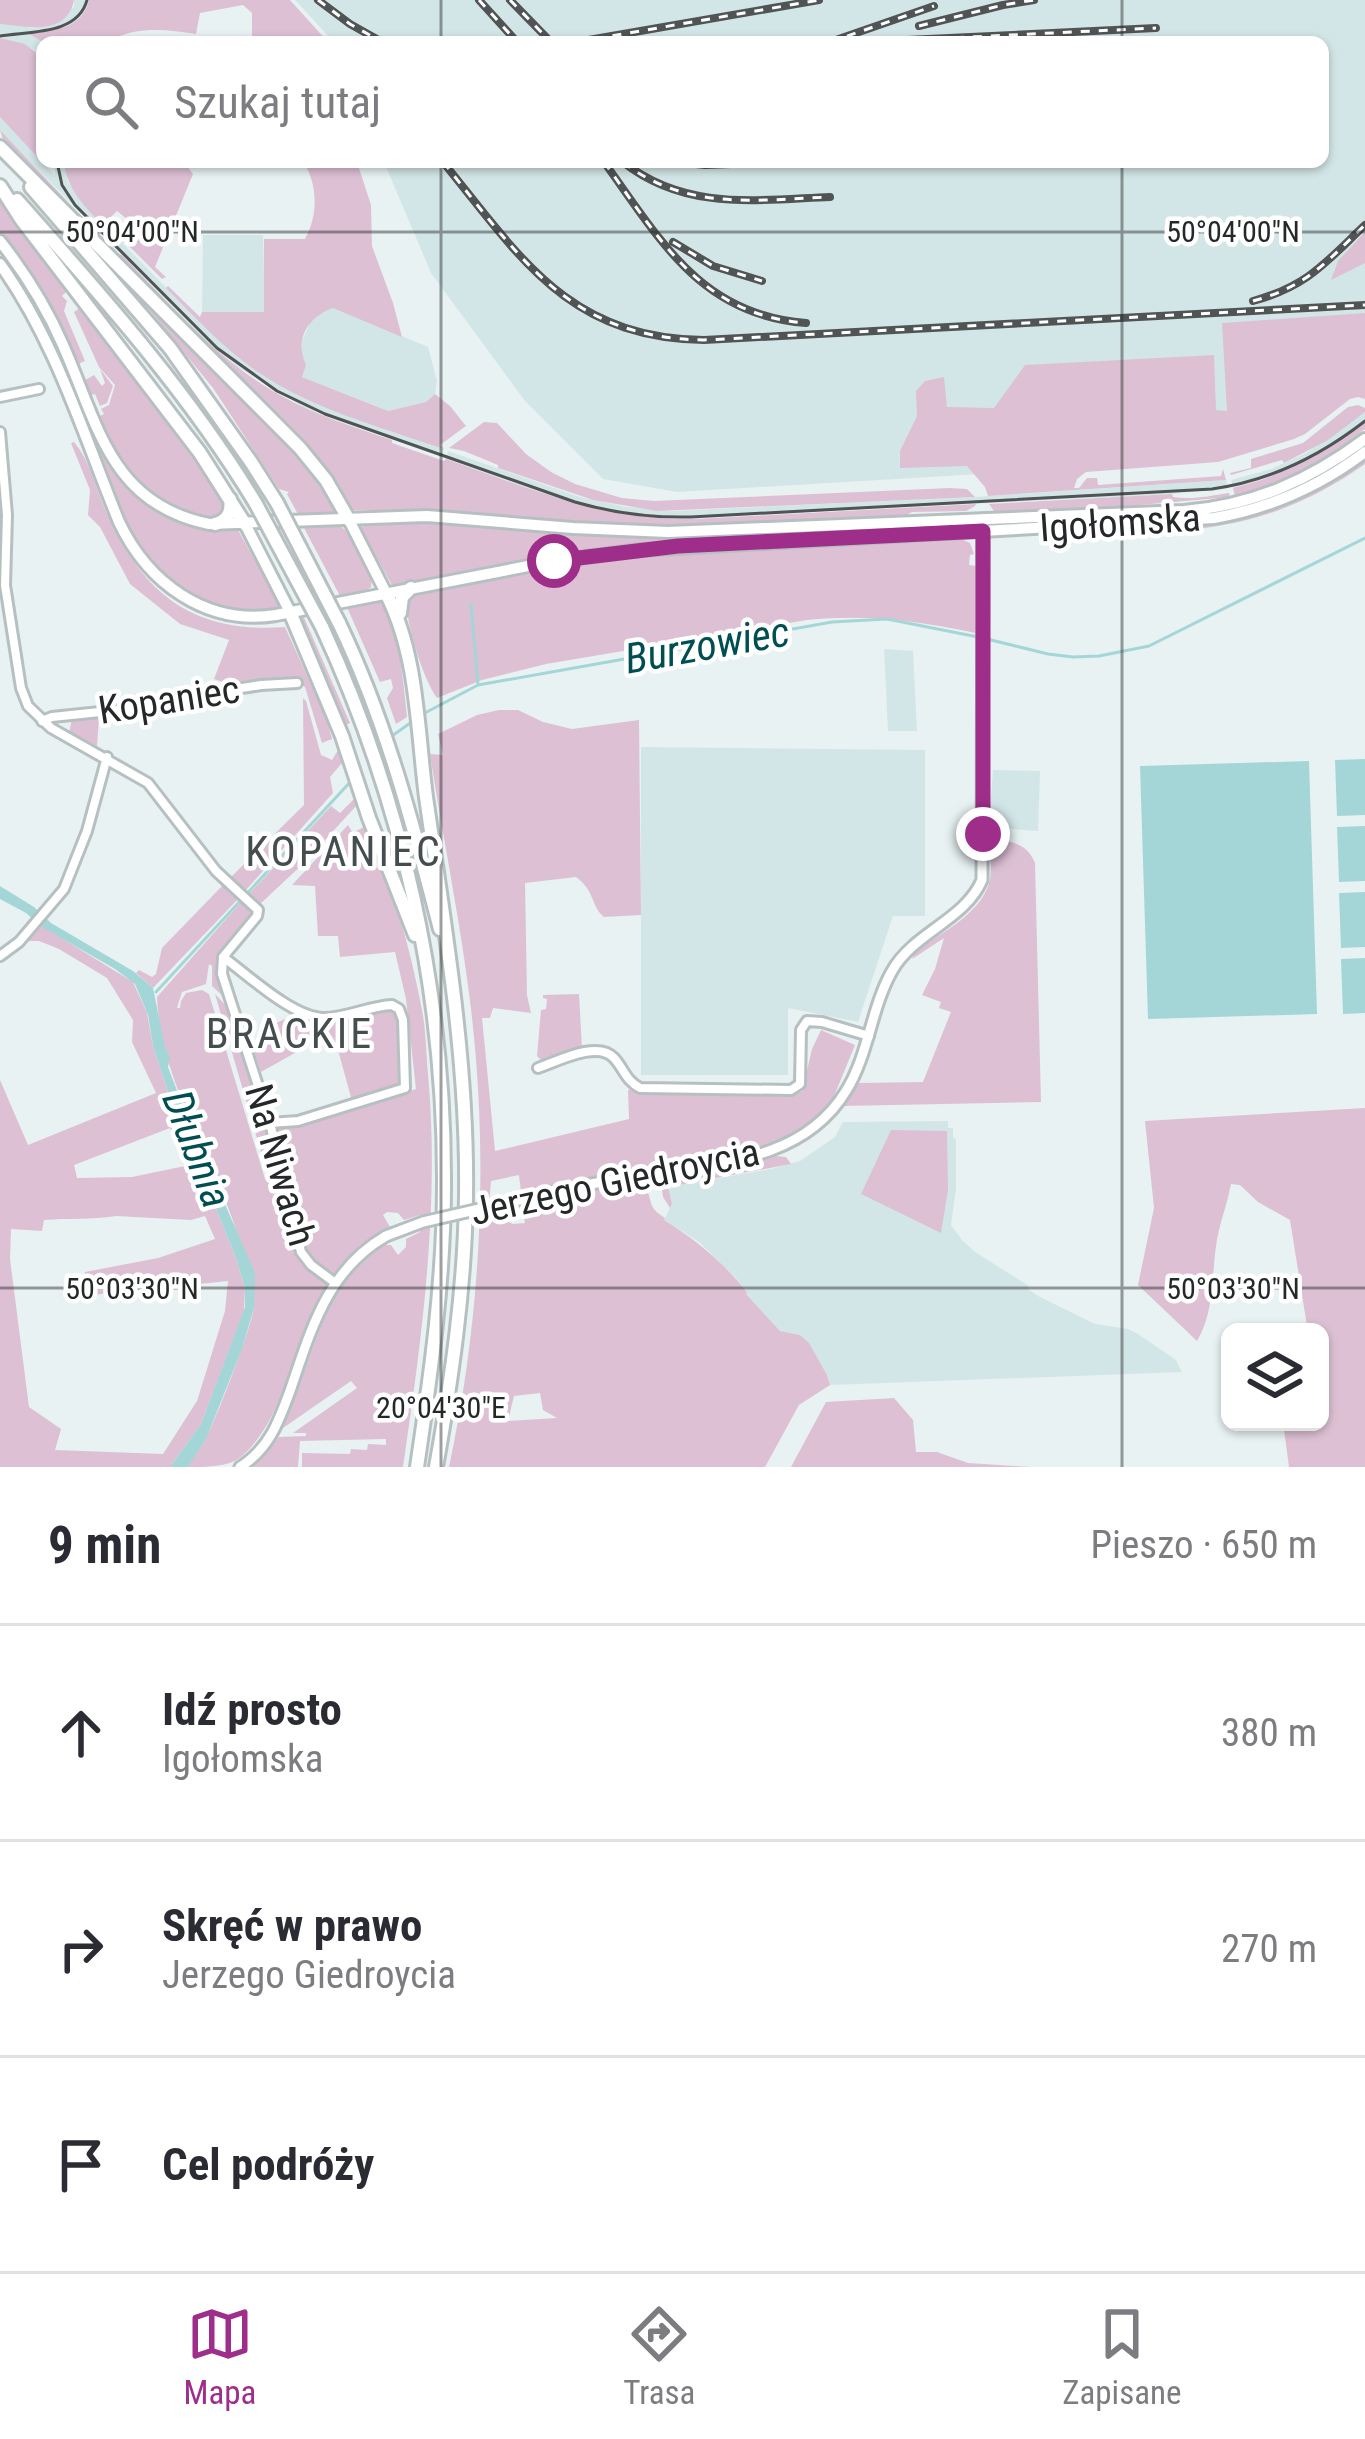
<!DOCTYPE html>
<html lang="pl">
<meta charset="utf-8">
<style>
:root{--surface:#fff;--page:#f7f7f7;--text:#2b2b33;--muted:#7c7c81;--line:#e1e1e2;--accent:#9f2e8a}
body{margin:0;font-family:"Roboto Condensed",sans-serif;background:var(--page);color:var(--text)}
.controls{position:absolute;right:36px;bottom:36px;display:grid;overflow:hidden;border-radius:18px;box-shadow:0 3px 9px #0004}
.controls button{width:108px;height:108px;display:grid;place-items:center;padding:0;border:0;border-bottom:3px solid var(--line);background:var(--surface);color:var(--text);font:60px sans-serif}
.stop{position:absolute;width:36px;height:36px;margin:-27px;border:9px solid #9f2e8a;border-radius:50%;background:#fff}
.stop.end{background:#9f2e8a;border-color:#fff;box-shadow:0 3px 12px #0008}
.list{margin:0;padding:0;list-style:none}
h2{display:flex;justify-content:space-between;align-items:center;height:156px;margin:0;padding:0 48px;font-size:51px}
h2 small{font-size:39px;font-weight:400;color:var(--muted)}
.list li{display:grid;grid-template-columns:78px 1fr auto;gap:36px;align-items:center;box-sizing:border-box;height:216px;padding:0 48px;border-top:3px solid var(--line)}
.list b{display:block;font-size:45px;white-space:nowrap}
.list p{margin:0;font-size:39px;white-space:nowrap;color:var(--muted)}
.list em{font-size:39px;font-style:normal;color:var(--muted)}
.icon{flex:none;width:66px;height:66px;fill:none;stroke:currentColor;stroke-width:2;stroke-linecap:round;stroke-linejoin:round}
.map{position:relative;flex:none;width:1365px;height:1467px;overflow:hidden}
.search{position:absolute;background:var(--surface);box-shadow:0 3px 9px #0004;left:36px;right:36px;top:36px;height:132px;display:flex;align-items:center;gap:30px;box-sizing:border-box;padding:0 42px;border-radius:18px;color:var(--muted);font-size:45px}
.sheet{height:804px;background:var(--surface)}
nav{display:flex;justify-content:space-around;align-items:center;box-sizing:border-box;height:168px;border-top:3px solid var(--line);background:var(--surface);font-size:33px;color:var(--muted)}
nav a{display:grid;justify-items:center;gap:6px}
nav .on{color:var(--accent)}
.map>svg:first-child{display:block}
</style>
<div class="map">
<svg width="1365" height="1467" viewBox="0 0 1365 1467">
<rect width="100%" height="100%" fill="#e8f2f2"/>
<path fill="#d3e6e7" d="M74,0H89L83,17L76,23L30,35L43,42L42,57L33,49L0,38V24L34,28L74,7Z
M295,0H1365V381L1197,461L677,492L603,479L525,401L431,273L384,162H1323V42H334Z
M0,117L55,175V162H64L68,182L80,200L207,329L240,359L273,381L312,402L444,449L441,457L303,407L238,367L206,340L6,137L0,130Z
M203,235H263L265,312H202Z
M333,307L428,347L437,381L435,394L426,402L388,411L302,377V341L312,318Z
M1365,412V423L1307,462L1277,475L1233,488L1231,480L1271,469L1306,453Z
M448,451L580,497L626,507L671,511L975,497L1226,480L1228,488L1172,494L664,519L622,515L565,501L446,459Z
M884,649L913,651L917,731H888Z
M641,747L925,750V916H893L858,1022L788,1008V1075H641Z
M993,770L1040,771L1038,831L997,828L989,824Z
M948,1121V1128H953V1138L956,1139V1189L951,1225L962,1240L975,1252L1029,1286L1028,1289L1038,1296L1095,1324L1128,1329L1138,1334L1176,1360L1182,1372L830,1385L827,1375L800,1335L780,1331L746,1294L747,1291L735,1277L699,1242L664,1220L672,1204L667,1187L771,1169L800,1161L835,1137L843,1122Z"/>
<path fill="#ddc0d4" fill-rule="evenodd" d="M0,0H74C67,36 28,27 0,24Z
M89,0H290L328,42H252V13L243,5L200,13L196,34C169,30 141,26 115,38L114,42H43L27,33C54,29 81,31 89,0Z
M0,38L25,44L42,57V162L0,117Z
M0,130L115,252L119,256L121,254C171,305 218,361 280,395C315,415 354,427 392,440V443L444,461L446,459C528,488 606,521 695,519L976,504L975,506L966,511L912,512L901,518L641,528L425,510H352L223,363L3,140Z
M64,162H184L193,174L155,267L166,277L162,279L129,246L138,233H143L142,227L138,228L117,211L107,221L124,241L122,243C99,220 67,197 64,162Z
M248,162H357L371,205L372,246L393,303L402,337L333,308C308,317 294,339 306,365L302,377L388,411L426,402L435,394L450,406L466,426L440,445L444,449C380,427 311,409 255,370C222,347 194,316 166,288L168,286L200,317L202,312H264V239H305C317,217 318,191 307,168L247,166Z
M0,200L197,458L225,500L226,511L216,519C158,515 115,470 100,416L104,414L101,409L109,405L115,385L99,367L74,312L80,308L67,291L62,296L67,301L64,311L85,361L78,364L85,380L94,375L102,386L105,383L100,369L113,386L107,403L100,406L95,394L91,395L84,384L26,268L0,234Z
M1365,232V263L1331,280L1338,261Z
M0,249C22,279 42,310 58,345C81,396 94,465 142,500C174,524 200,525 238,530L280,605L279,608C223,616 175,596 141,551C122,527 113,494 102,467C84,424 68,380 49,337C39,316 1,264 0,249Z
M120,274L290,444L330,494L340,515L300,518L287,494L289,492L279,489L213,388Z
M1365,313V399L1358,397L1350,399L1305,434L1294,439L1218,462L1086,472L1077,479L1074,488H1079L1087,478H1097L1098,485L1221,476L1223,469L1226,480L988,496L985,487L967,466L900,468V451L917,416L916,391L925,381L944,377L947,407L994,408L1025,365L1214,355L1216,410L1227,411L1222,323Z
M1358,405L1365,408V412L1328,440L1284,463L1282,460L1231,475L1230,473L1251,468V459L1303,443L1348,407Z
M484,422L497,423L526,454L551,472L575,484L622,498L654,501L950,488L967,489L975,497L657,511L593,500L498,468V465L464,451L449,448Z
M1365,423V429L1335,452L1365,432C1330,459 1294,483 1251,495C1197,510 1140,507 1084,508C1056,509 1028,511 1000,513L994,511L989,504L1172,494L1173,497C1193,500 1209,496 1229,493L1230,497L1128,506C1189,512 1275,497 1325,459L1272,485L1235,496L1233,488C1283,476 1325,454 1365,423Z
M74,442C90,461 95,486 105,509C141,592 191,634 285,627L327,720L332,739L322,743L305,687L294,680L234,686L214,679L229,640L180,624L130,584L100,527L88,515L90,490L71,443Z
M1365,458V464C1300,510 1242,527 1163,532C1145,533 1125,535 1107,533L1115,530C1216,524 1280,520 1365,458Z
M412,523L467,524L623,536L911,526L875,533L653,544L594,551L393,587L360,528L366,524Z
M337,525C355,532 374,568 371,587L363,593L340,596L303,526Z
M959,538L970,543L974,554L970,555L969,565L977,566L976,633C917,621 868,614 807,620L546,664L482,680L437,698C422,677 407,624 405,597L411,593L627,555L690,550Z
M383,598C399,636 403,676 407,717L396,724L387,698L393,688L391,679L380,682L346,605Z
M302,613L350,723L344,726L297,619Z
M303,698L306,701L321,755L332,760L338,750L342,763L330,777L333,793L245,891L230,878L304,805Z
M499,710H518L543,722L572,729L639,720L641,915L604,917C590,905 596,892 576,877L525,883L527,995L531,1013L493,1008L490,1018H482L495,1151L629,1119L628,1090L725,1094L802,1092L812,1049L821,1030L855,1045L832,1101L801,1132L779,1142L726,1154L521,1192L519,1175L491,1181L488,1216L504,1213V1220L513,1224L525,1223L521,1209L527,1204L637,1182C652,1188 647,1198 654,1209C657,1213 661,1215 665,1218L664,1220C696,1240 723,1262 747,1292L746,1294L780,1331L800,1335L809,1343L827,1375L830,1385L799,1405L765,1467H449C481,1317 489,1161 471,1009C461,924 443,839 430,754L443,755L438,734L477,715ZM540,1393L543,1410L557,1418L508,1421L514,1396Z
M96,717L99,718L97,746L69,733L72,719Z
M355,798L357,805L304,863L259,905L249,894L331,806L340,813Z
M348,825L353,833L367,825C392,885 410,946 422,1010C426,1030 426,1052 428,1074C440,1206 422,1337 403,1467H302V1453L350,1454L351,1449L367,1450L368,1444L386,1445V1439L300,1441L298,1467H253L279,1437L306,1436V1433H293L357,1388L351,1381L283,1428L330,1302L343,1281L382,1245H391L398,1255L406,1247V1239L420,1232V1215L404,1220L398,1213L387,1212L383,1215L390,1227L351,1255L335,1273C323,1274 310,1260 305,1249L276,1131L283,1125L312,1120L416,1089L406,999L395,952L340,957L338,936H318L315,886L292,885Z
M990,840C1010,841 1027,842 1035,863L1041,1102L842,1106L858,1083L923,1082L951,1012L939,1008L941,1002L922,995L935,969L944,938L912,959L916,951C941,933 984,912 990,879C992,867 990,852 990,840Z
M223,885L239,898L153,988L136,973L139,970L152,977L156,974L162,948Z
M242,901L254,912L219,959L218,970L226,999L212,986V966L209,964L206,984L182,992L177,1008H180L181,1001L186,993L202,990L209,994L265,1179L270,1183L215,994L230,1010L268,1128L295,1237C296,1267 310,1264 327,1283C320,1297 312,1311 306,1327C290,1368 274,1436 235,1461C221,1467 204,1467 188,1467C193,1456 202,1447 207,1436C217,1416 254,1322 254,1305C253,1293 249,1280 246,1268C228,1173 161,1095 157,997Z
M37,923L133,982L147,1013L153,1046L167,1089L236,1258L245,1288L244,1311L201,1424L170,1467H0V1080L28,1145L156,1093L132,1042L133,1020L107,978L59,949L39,941H28L6,955ZM170,1128L185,1166L132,1177L77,1178L74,1165ZM116,1216L191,1220L205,1216L215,1239L158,1258L85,1272L82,1296L228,1281L225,1311L197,1401L163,1454L55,1450L61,1429L29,1407L10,1259L11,1229L42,1231L44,1220C69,1218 91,1220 116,1216Z
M579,994L582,1049L544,1063L537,1056L541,1010L546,1009L547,999L543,998V995Z
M384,1007L397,1011L401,1079L395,1087L352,1101L338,1050L309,1045L261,1072L252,1046L262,1042L260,1031L295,1014L309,1018Z
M1365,1108V1467H1289L1283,1422H1320V1332H1308L1290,1220L1258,1202L1240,1185L1231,1184C1228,1200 1223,1214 1219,1230C1210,1267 1217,1308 1197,1341L1138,1285L1154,1208L1145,1121Z
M891,1130L947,1131L948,1190L941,1233L861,1194Z
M776,1156L786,1157L791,1164L668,1187L672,1204L670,1208L663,1197L661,1183L670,1175L749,1166Z
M894,1398L913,1420L916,1452H937L968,1463L1030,1467H791L826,1402Z"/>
<path fill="#a4d6d8" d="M1365,759V815L1337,816L1335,760Z
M1309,761L1317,1014L1148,1019L1140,766Z
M1365,826V881L1339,882L1337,827Z
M0,886L34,907L51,923L133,971L153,988L165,1047L170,1057L168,1067L189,1122L255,1273L254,1308L242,1349L206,1439L188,1467H170L201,1424L245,1307V1288L236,1258L167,1089L153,1046L148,1015L135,984L115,969L42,927L26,913L0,899Z
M1365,892V947L1341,948L1339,893Z
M1365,958V1013L1343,1014L1341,959Z"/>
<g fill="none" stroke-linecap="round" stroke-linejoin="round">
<path stroke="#a4d6d8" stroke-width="3" d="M471,604L478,685
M987,639L1048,654L1073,657L1099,656L1149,646L1365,538
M421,715L478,685L832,622L887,619L978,637
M392,736L413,721
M156,992L353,779"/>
<g stroke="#b7c0c1" stroke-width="14">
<path id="minor" d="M0,397L39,389
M0,432L7,515L5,585L21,688L28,706L51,728L148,783L216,871L258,910L257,916L223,957L222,974L270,1123L301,1252L311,1265L334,1282
M42,721L52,717L148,707L204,694L261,685L297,683
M0,956L19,942L64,889L87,831L107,757
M223,957C248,975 293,1018 324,1018C347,1018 369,1006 392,1005L399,1009L403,1020L405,1088L298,1121L270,1123
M538,1068C558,1061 598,1040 614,1058C624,1069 626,1081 640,1088L791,1090L800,1084L801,1030L807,1021L822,1022L869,1036"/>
</g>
<g stroke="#b7c0c1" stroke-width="15">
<path id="tertiary" d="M523,1199C562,1190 601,1181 641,1175C715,1163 802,1163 846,1091C869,1054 871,1008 892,971C913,933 965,920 982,880L983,519
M240,1467C269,1449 279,1421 290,1391C311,1330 327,1270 386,1236"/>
</g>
<g stroke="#b7c0c1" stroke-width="16">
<path id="primary" d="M0,241C25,273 47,308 63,345C98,424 110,504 209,524L427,516L573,528L668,532L1184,511C1254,505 1310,480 1365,439
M0,264C56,342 83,434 119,522C148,583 206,626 276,615L554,561L640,550L1214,518C1271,508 1319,487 1365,452
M349,520L386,593
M245,524L290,612"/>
</g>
<g stroke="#b7c0c1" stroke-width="18">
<path id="motorway" d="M0,147L300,448L326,480L349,520
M0,186L21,219L200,453L245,524
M31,187L170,348L251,462L277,503
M17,200C103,297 189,393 256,504
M215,524C228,520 232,512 230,499
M386,593C418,655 417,728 426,797C445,929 468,1062 466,1196C465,1287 452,1377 436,1467
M290,612L342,736L369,818L415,935
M400,613L402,597L411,588
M339,623C386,721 413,824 440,929
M322,627C403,802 445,992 444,1185C444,1280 431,1373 417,1467"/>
</g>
<use href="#minor" stroke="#fff" stroke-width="8"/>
<use href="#tertiary" stroke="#fff" stroke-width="9"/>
<use href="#primary" stroke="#fff" stroke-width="10"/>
<use href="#motorway" stroke="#fff" stroke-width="12"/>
<path stroke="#505455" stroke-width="3" d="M0,36C30,31 78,35 87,0
M57,162L62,185L75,205L217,348L277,391L325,414L575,502C613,513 651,518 691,517L1212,489C1270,481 1319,457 1365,421"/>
<g stroke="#505455" stroke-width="8">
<path id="rail" d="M318,0L350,24L382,42
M479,0L517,42
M510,0L550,41
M919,26L1003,5L1034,0
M577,42L819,0
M830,42L934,6
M865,42L1156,28
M443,162C521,258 568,338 704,340L1365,305
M604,162C660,239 700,315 806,323
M623,162C685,211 756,200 830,197
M677,162L705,165L786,162
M673,242L713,266L762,281
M1253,301C1308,286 1326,262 1365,225"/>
</g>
<use href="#rail" stroke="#fff" stroke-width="3" stroke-dasharray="9" stroke-linecap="butt"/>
<g stroke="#b7c0c1" stroke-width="15" stroke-linecap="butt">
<path id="tertiary-bridge" d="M386,1236L423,1222L523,1199"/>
</g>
<g stroke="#b7c0c1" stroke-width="18" stroke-linecap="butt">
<path id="motorway-bridge" d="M277,503L339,623
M256,504L322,627"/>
</g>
<use href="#tertiary-bridge" stroke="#fff" stroke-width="9"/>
<use href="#motorway-bridge" stroke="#fff" stroke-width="12"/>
</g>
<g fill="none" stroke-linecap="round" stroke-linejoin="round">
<path stroke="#9f2e8a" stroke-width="15" d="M554,561L678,546L983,531V834"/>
</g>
<path fill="none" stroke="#252829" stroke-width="3" stroke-opacity="0.45" d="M441,0V42M1122,0V42M441,162V1467M1122,162V1467M0,232H1365M0,1288H1365"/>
<g text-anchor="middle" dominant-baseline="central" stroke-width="9" stroke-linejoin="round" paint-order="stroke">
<g font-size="39" fill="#252829" stroke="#fff">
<text transform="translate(1120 523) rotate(-4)">Igołomska</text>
<text transform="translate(169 700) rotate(-9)">Kopaniec</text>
<text transform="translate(280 1165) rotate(74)">Na Niwach</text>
<text transform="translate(615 1182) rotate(-12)">Jerzego Giedroycia</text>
</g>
<g font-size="42" font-style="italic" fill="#014e52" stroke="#fff">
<text transform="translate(707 645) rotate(-10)">Burzowiec</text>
<text transform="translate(197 1149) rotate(69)">Dłubnia</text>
</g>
<g font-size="42" letter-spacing="3" fill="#454d4e" stroke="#fff">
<text x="344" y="851">KOPANIEC</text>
<text x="290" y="1033">BRACKIE</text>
</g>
</g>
<g font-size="30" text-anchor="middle" fill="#252829" stroke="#fff" stroke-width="9" stroke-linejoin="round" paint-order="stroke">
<text x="132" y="242">50°04'00"N</text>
<text x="1233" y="242">50°04'00"N</text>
<text x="132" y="1299">50°03'30"N</text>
<text x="1233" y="1299">50°03'30"N</text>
<text x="441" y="1418">20°04'30"E</text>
</g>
</svg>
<div class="controls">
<button><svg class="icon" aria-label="layers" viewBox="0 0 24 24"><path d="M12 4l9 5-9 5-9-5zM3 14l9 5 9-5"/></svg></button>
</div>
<div class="stop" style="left:554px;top:561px"></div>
<div class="stop end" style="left:983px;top:834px"></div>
<div class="search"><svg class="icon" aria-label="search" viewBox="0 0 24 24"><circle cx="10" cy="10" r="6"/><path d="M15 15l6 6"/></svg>Szukaj tutaj</div>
</div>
<section class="sheet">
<h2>9 min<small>Pieszo · 650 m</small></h2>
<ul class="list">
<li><svg class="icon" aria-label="ahead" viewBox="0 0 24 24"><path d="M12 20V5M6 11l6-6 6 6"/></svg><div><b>Idź prosto</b><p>Igołomska</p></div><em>380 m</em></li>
<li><svg class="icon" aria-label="right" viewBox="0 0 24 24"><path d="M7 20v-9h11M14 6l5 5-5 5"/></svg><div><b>Skręć w prawo</b><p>Jerzego Giedroycia</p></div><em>270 m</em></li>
<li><svg class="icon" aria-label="arrive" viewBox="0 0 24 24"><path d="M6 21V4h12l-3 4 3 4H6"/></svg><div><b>Cel podróży</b></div></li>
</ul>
</section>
<nav>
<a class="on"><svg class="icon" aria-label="map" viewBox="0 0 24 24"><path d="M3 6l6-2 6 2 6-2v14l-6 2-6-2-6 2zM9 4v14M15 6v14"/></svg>Mapa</a>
<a><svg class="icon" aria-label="directions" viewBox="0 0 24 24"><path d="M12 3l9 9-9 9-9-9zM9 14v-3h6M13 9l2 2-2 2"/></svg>Trasa</a>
<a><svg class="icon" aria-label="saved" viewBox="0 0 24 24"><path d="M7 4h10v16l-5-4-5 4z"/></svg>Zapisane</a>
</nav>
